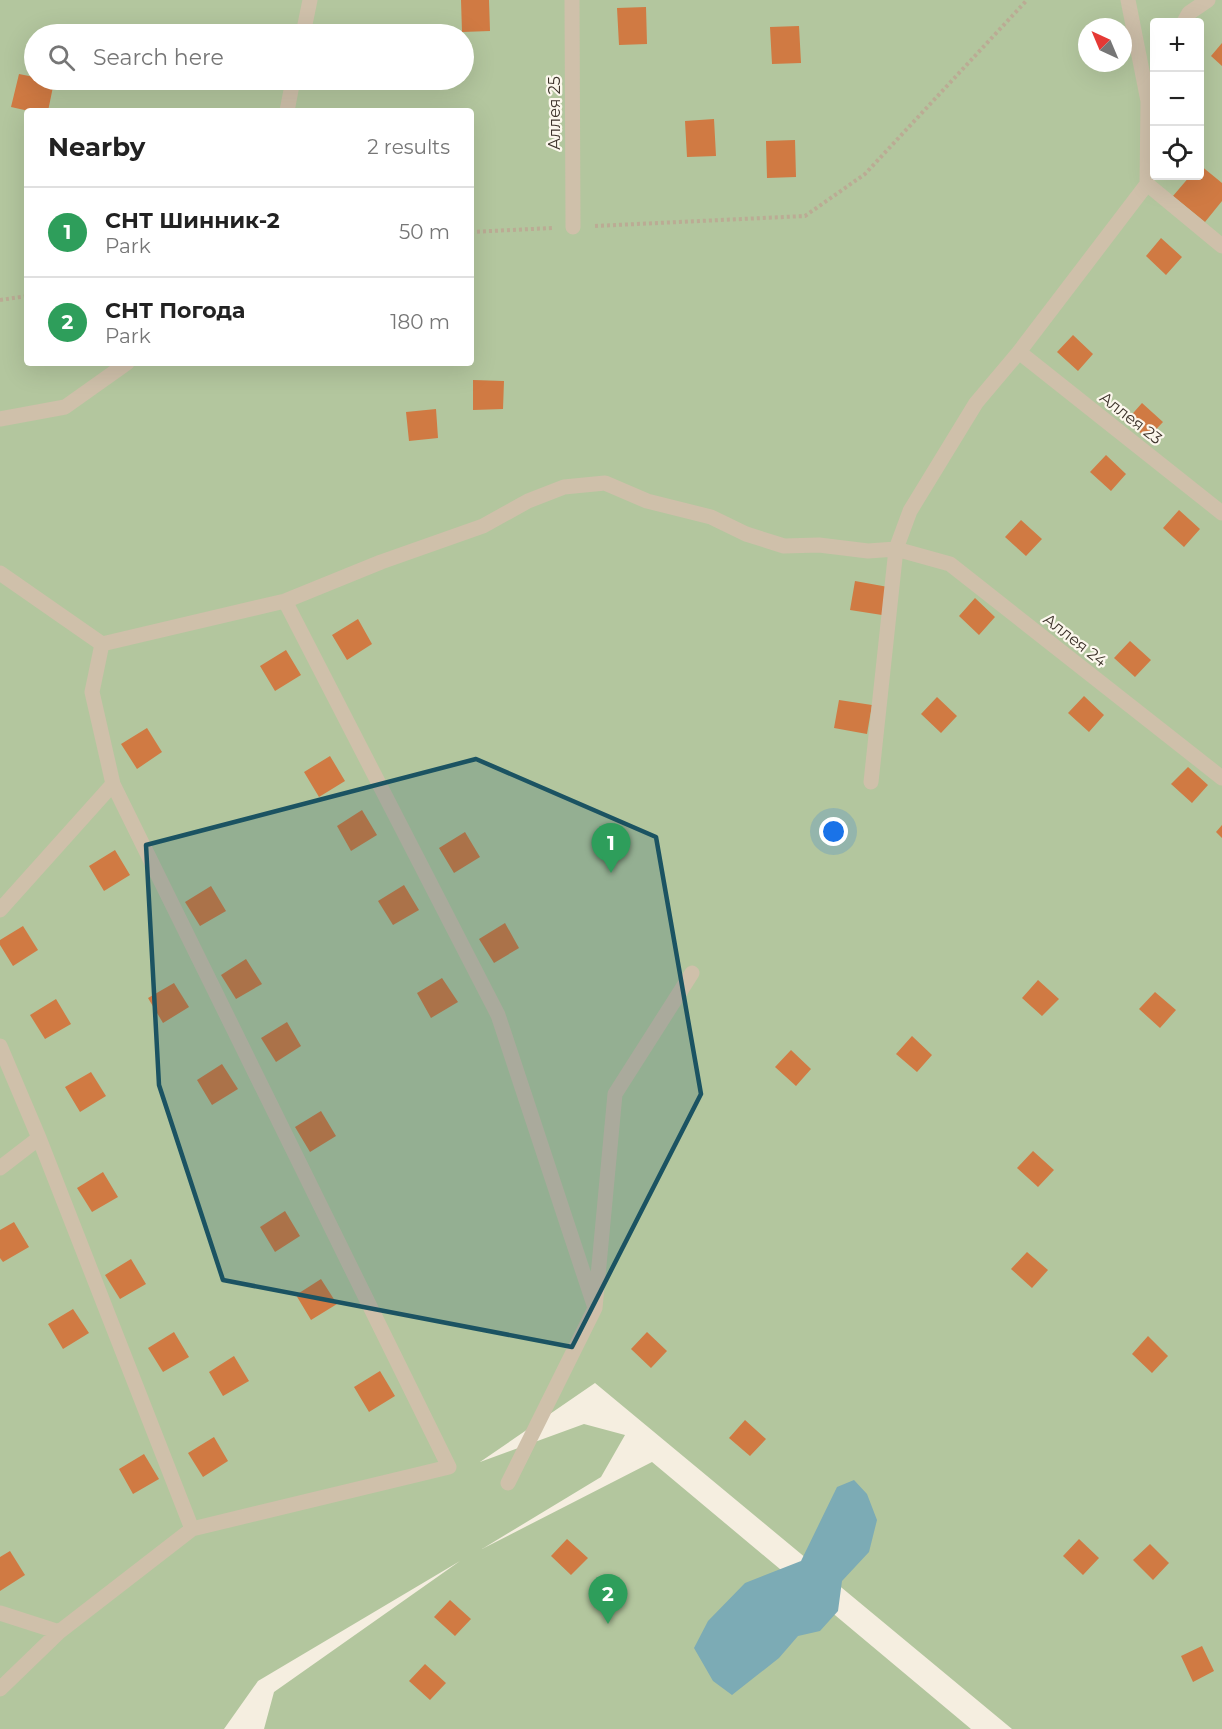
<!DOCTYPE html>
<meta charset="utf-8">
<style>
:root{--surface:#fff;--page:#f6f6f6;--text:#222;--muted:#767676;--line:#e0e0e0;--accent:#1b5362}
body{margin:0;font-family:Montserrat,sans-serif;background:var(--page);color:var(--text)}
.controls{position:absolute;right:18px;top:18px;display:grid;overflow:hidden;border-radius:6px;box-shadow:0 6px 24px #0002}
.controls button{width:54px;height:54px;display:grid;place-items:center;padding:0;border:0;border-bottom:2px solid var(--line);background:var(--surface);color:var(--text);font:30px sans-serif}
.compass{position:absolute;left:1078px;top:18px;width:54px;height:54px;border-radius:50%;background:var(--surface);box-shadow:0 6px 24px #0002;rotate:316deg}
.you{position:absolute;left:834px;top:832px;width:21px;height:21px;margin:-15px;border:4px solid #fff;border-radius:50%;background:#1a73e8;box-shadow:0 0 0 9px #1a73e833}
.badge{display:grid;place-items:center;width:39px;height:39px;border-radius:50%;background:var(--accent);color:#fff;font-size:20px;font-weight:700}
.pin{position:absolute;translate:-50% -50px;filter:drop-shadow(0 2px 3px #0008)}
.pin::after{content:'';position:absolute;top:32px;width:21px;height:18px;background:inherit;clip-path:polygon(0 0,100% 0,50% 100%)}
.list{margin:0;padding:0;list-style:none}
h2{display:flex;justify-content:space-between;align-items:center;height:78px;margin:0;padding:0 24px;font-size:26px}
h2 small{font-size:20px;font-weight:400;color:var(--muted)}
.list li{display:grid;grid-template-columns:39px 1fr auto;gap:18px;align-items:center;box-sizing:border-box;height:90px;padding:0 24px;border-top:2px solid var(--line)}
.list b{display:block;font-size:22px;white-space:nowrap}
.list p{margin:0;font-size:20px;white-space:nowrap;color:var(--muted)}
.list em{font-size:20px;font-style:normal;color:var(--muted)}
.icon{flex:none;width:33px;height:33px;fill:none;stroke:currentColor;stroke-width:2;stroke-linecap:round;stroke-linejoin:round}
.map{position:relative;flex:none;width:1222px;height:1729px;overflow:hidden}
.search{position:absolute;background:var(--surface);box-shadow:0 6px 24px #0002;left:24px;top:24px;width:450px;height:66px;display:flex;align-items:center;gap:15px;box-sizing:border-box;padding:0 21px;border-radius:33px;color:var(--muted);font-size:22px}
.panel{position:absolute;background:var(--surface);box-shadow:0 6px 24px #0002;left:24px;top:108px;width:450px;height:258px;border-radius:6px}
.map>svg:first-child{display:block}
</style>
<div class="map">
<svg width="1222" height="1729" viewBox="0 0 1222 1729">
<rect width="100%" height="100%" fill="#f5eee0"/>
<path fill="#b3c69e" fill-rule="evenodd" d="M0,0H1222V1729H1012L595,1383L480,1462L584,1424L625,1435L601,1477L482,1549L652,1462L971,1729H264L274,1692L460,1561L258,1681L224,1729H0ZM1154,22H1200V176H1154ZM1087,27H1123V63H1087ZM34,34H464V80H34ZM27,111H471V363H27Z"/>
<path fill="#7cabb5" d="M854,1480L867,1494L877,1520L869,1552L842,1581L838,1611L820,1631L798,1636L779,1658L732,1695L713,1681L694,1648L708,1621L745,1583L801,1561L837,1487Z"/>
<path fill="#d07a43" d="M461,0H489L490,31L462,32Z
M646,7L647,44L619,45L617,8Z
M799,26L801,63L772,64L770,27Z
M1222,43V66L1211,56Z
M19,74L34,77V80L54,82L48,111H29L11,107Z
M714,119L716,156L687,157L685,121Z
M795,140L796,177L767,178L766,141Z
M1200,165L1222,183V201L1205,222L1173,196L1190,176H1200Z
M1161,238L1182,257L1166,275L1146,256Z
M1073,335L1093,354L1078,371L1057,352Z
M473,380L504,381L503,409L473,410Z
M1142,403L1163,422L1147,439L1127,420Z
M436,409L438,438L409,441L406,412Z
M1106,455L1126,474L1111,491L1090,472Z
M1179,510L1200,529L1184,547L1163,528Z
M1021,520L1042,539L1026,556L1005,537Z
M855,581L888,587L882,615L850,610Z
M975,598L995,617L979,635L959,616Z
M358,619L372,644L347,660L332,635Z
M1130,641L1151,660L1135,677L1114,658Z
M286,650L301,675L275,691L260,666Z
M1084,696L1104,715L1089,732L1068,713Z
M937,697L957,716L941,733L921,714Z
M839,700L872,705L867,734L834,728Z
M147,728L162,752L137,769L121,744Z
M330,756L345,781L319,797L304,772Z
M1188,767L1208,785L1192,803L1171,784Z
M362,810L377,835L351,851L337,826Z
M1222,825V838L1216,832Z
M465,832L480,857L454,873L439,848Z
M115,850L130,875L104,891L89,866Z
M404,885L419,910L393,925L378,901Z
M211,886L226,911L200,926L185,902Z
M505,923L519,948L494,963L479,939Z
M23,926L38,950L13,966L0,945V940Z
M246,959L262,984L236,999L221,975Z
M442,978L458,1002L431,1018L417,993Z
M1038,980L1059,999L1042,1016L1022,998Z
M174,983L189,1007L163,1023L148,998Z
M1155,992L1176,1010L1160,1028L1139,1009Z
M56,999L71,1024L45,1039L30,1015Z
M287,1022L301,1046L276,1062L261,1038Z
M912,1036L932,1055L917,1072L896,1054Z
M791,1050L811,1069L796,1086L775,1067Z
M222,1064L238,1089L212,1105L197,1080Z
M91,1072L106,1096L80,1112L65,1087Z
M321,1111L336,1136L310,1152L295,1127Z
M1033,1151L1054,1170L1038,1187L1017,1168Z
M103,1172L118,1197L92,1212L77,1188Z
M285,1211L300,1236L275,1252L260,1227Z
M14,1222L29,1247L3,1262L0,1258V1230Z
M1027,1252L1048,1270L1032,1288L1011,1269Z
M131,1259L146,1284L120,1299L105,1275Z
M321,1279L337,1304L311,1320L296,1295Z
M73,1309L89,1333L63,1349L48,1324Z
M174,1332L189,1357L163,1372L148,1348Z
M647,1332L667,1351L651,1368L631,1349Z
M1148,1336L1168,1356L1152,1373L1132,1354Z
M234,1356L249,1381L223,1396L209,1372Z
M380,1371L395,1396L369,1412L354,1387Z
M745,1420L766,1439L750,1456L729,1438Z
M214,1437L228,1461L203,1477L188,1453Z
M144,1454L159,1479L133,1494L119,1469Z
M567,1539L588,1558L571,1575L551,1556Z
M1079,1539L1099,1558L1083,1575L1063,1556Z
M1150,1544L1169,1563L1153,1580L1133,1560Z
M10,1551L25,1575L0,1591V1557Z
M450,1600L471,1619L455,1636L434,1617Z
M1202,1646L1214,1671L1193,1682L1181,1656Z
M425,1664L446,1683L430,1700L409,1681Z"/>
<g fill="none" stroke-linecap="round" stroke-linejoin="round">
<path stroke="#bbab94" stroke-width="4" stroke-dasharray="3 3" stroke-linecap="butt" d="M595,226L805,216L865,174L1027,0
M471,232L552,228
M0,300L27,296"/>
<path stroke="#cfc0aa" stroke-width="15" d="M572,0L573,227
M1128,0L1148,101
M1184,22L1189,13L1208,0
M303,34L310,0
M287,111L293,80
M1147,184L1222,246
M1019,352L1222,513
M0,419L65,407L127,363
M0,573L102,644
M285,601L498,1015L595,1308
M871,782L896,549L910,511L976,403L1019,352L1147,184L1148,101L1154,87
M0,910L113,784
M0,1046L39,1138L192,1529
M0,1168L39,1138
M508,1483L595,1308L615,1094L692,973
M0,1613L59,1632L0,1689
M59,1632L192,1529L449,1467L113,784L92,692L102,644L285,601L381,562L483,526L528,501L564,487L605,483L647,501L711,517L746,534L784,546L819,545L868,551L896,549L950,564L1222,778"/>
</g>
<path fill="#1b5362" fill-opacity="0.2" stroke="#1b5362" stroke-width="4.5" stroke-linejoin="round" d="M476,759L656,837L701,1094L572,1347L223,1280L159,1085L146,845Z"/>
<g text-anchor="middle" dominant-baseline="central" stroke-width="4.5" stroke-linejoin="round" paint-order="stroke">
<g font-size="16" fill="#3c322a" stroke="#fcf7ed">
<text transform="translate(554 113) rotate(-90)">Аллея 25</text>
<text transform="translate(1131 418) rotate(38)">Аллея 23</text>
<text transform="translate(1075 640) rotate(38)">Аллея 24</text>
</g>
</g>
</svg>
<div class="controls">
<button>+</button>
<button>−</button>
<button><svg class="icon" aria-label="locate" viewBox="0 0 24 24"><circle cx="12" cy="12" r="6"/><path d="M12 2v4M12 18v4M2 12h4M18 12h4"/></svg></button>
</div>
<svg class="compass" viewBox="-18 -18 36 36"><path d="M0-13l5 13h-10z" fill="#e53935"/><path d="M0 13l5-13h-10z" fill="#767676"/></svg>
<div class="you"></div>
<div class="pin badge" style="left:611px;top:873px;background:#2e9e5b">1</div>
<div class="pin badge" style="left:608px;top:1624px;background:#2e9e5b">2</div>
<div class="search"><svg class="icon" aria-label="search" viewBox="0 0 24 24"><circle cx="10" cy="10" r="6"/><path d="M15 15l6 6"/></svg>Search here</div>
<section class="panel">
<h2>Nearby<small>2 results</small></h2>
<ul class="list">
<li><span class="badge" style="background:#2e9e5b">1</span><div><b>СНТ Шинник-2</b><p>Park</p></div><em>50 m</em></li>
<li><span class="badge" style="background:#2e9e5b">2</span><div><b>СНТ Погода</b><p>Park</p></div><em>180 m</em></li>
</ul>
</section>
</div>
